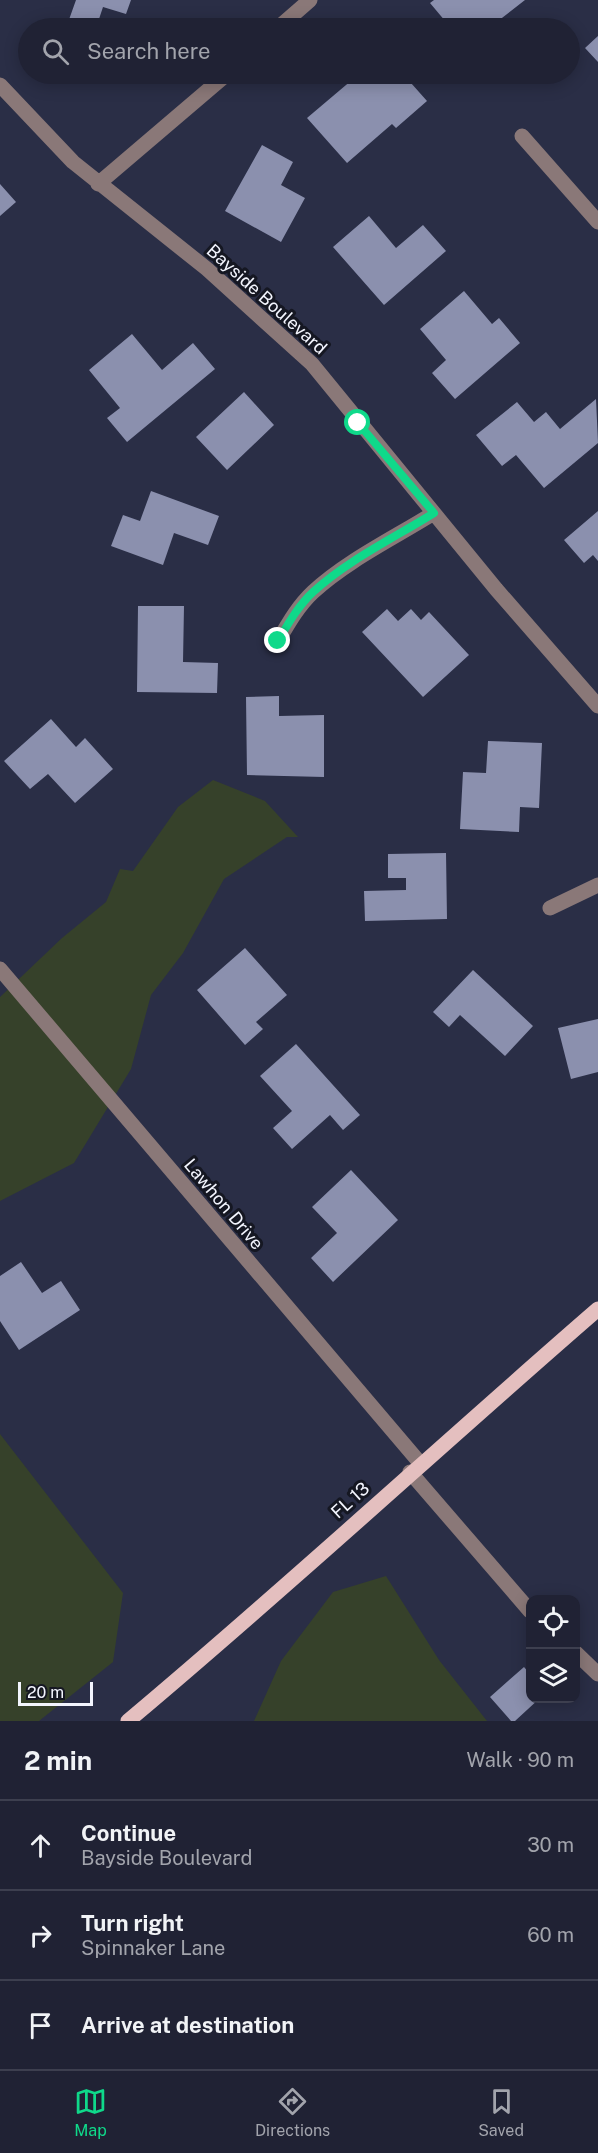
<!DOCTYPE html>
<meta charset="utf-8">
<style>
:root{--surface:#202234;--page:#2d2f40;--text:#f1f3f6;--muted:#a2a4ac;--line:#3d3f4f;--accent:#0fd98a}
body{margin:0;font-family:"Public Sans",sans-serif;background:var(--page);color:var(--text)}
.controls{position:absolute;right:18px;bottom:18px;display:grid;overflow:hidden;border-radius:12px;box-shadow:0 3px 15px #0003}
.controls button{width:54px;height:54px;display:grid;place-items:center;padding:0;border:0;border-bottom:2px solid var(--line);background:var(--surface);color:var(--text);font:30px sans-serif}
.scale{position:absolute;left:18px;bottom:15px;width:75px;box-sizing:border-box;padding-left:6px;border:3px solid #f3f5fe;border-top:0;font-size:16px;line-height:21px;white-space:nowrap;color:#f3f5fe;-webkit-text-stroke:4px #151722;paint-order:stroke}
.stop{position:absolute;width:18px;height:18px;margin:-14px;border:4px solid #0fd98a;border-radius:50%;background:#fff}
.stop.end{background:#0fd98a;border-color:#fff;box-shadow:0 2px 6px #0008}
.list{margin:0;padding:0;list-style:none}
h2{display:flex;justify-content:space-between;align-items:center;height:78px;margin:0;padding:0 24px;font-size:26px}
h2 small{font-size:20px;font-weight:400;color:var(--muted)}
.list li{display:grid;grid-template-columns:39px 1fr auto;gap:18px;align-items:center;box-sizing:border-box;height:90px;padding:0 24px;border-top:2px solid var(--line)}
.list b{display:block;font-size:22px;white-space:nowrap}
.list p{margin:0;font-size:20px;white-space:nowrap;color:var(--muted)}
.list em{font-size:20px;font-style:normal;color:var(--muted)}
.icon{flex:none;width:33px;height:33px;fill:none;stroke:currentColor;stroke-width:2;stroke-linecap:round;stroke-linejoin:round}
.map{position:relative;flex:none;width:598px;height:1721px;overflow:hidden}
.search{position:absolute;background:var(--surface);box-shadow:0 3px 15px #0003;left:18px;right:18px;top:18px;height:66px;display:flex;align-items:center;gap:15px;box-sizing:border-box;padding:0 21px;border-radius:33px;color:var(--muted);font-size:22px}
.sheet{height:348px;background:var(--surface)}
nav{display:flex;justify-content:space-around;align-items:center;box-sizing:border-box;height:84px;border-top:2px solid var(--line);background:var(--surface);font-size:16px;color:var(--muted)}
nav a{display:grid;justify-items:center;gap:3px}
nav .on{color:var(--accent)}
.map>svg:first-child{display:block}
</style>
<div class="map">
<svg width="598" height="1721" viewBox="0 0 598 1721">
<rect width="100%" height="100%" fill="#2a2e46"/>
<path fill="#36412a" d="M213,780L265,801L298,837H287L224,879L183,953L151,995L131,1069L74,1163L0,1201V997L62,938L106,902L120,869L133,871L178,807Z
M0,1434L123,1593L113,1662L39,1721H0Z
M386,1576L439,1660L487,1721H254L281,1661L333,1592Z"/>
<path fill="#8b90ae" d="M76,0H131L126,14L103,7L96,28H66Z
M434,0H525L489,28H451L430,3Z
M598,36V62L585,48Z
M359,74H403L427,101L396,128L392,124L347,163L307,118Z
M262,145L293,162L281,185L305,198L281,242L225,211Z
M0,184L16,202L0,216Z
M369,216L396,248L423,225L446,251L384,305L333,247Z
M464,291L492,324L499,318L520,343L455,399L432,373L446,360L420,329Z
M132,334L162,370L193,343L215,369L127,442L107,418L120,408L89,370Z
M244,392L274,425L227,470L196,437Z
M596,399L598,443L544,488L516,455L502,466L476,435L517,402L534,422L546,412L560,429Z
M151,491L219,516L208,545L174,533L163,565L111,546L123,515L140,521Z
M598,511V561L593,555L584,563L564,540Z
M138,606H184L183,662L218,663L217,693L137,692Z
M387,609L398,621L411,609L421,620L429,612L469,655L423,697L362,632Z
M279,696V716L324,715V777L247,775L246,697Z
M51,719L76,747L85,738L113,769L75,803L48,774L30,789L4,761Z
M488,741L542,743L539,808L520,807L519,832L460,829L463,772L486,773Z
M446,853L447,919L365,921L364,891L406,890V878H388V854Z
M245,948L287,995L256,1022L263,1029L245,1045L197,990Z
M473,970L533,1026L505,1056L460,1015L449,1027L433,1012Z
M598,1019V1072L571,1079L558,1028Z
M296,1044L360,1115L343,1130L330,1115L292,1149L273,1128L292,1111L260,1076Z
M351,1170L398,1220L333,1282L311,1258L337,1233L312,1207Z
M21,1262L42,1293L61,1281L80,1310L19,1350L0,1321V1276Z
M524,1667L530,1674V1698H540L515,1721H511L490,1697Z"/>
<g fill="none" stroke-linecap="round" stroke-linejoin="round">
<path stroke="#8a7878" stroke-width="15" d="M278,28L310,0
M0,85L73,162L207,269L312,364L496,589L598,706
M522,136L598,222
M98,184L227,74
M278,641C288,624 298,606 313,592C348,560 394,538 434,513
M550,908L598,885
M0,969L420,1463
M410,1472L530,1611
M576,1653L598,1674"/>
<path stroke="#e4bfbf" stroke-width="15" d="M128,1721C288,1587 441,1445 598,1309"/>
</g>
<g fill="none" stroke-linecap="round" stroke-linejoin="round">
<path stroke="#0fd98a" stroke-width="8" d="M278,641C288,624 298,606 313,592C348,560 394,538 434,513L358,423"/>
</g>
<g text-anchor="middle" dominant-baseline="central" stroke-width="6" stroke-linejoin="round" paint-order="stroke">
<g font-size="18" fill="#f3f5fe" stroke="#151722">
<text transform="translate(267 299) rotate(42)">Bayside Boulevard</text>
<text transform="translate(224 1204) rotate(50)">Lawhon Drive</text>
<text transform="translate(350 1500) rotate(-42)">FL 13</text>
</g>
</g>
</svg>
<div class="controls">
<button><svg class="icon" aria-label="locate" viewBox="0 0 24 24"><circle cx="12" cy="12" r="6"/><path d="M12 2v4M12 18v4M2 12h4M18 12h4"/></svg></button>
<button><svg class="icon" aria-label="layers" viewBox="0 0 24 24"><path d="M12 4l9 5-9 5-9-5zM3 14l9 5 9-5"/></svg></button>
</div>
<div class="scale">20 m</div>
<div class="stop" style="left:358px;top:423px"></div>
<div class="stop end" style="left:278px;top:641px"></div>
<div class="search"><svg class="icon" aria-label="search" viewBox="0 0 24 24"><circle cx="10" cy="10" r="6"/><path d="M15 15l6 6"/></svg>Search here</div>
</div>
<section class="sheet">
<h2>2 min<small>Walk · 90 m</small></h2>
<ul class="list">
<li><svg class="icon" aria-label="ahead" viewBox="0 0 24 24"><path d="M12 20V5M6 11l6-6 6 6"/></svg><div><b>Continue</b><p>Bayside Boulevard</p></div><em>30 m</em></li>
<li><svg class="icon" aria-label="right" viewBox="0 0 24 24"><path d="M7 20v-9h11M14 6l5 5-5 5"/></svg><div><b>Turn right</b><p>Spinnaker Lane</p></div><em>60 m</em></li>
<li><svg class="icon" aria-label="arrive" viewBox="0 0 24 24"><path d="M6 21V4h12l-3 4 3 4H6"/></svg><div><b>Arrive at destination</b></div></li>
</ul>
</section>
<nav>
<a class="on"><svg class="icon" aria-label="map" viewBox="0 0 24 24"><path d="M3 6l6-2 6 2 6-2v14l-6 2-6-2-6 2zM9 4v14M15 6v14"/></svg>Map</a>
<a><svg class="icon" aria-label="directions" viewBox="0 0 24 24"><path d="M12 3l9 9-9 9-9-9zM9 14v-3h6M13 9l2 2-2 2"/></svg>Directions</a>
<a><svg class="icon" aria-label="saved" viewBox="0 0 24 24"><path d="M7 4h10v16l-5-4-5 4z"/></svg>Saved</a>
</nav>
